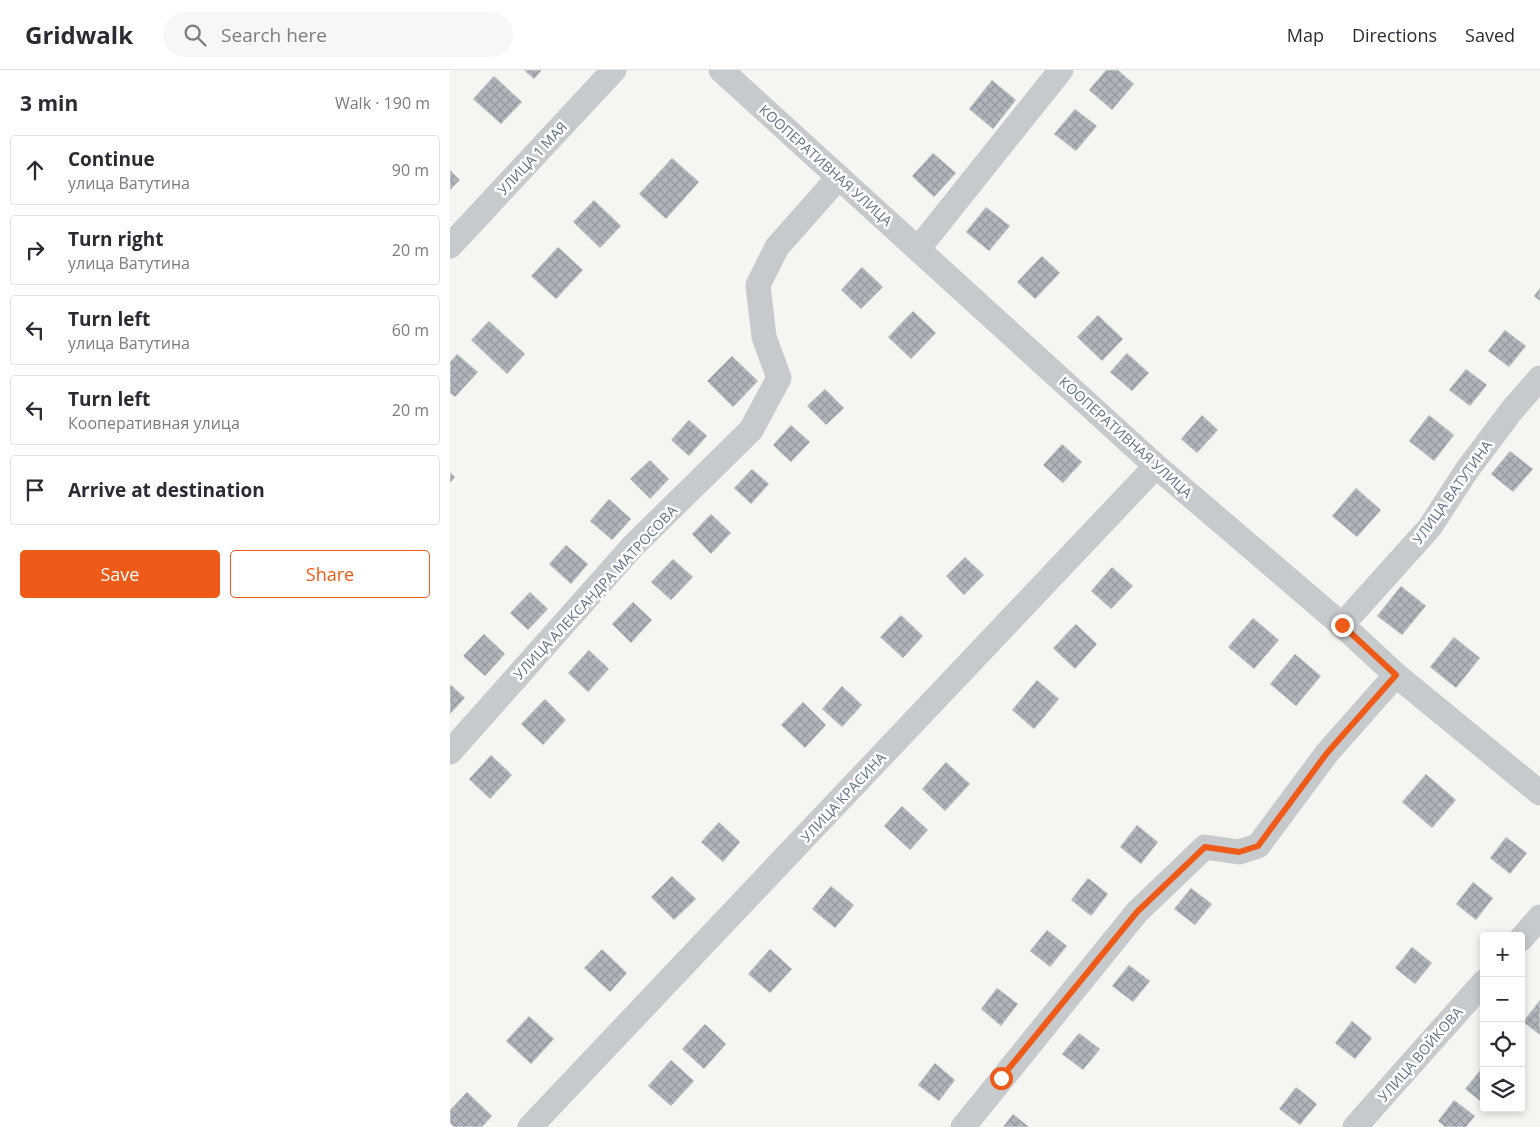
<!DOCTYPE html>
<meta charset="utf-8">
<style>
:root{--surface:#fff;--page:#f7f7f7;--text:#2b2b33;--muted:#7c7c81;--line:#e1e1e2;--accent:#ee5a18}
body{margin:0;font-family:"Open Sans",sans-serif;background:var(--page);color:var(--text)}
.controls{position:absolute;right:15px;bottom:15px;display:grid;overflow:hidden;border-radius:5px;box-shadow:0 2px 8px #0003}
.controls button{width:45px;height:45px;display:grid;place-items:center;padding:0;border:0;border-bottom:1px solid var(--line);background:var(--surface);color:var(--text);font:25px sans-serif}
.stop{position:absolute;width:15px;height:15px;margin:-11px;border:4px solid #ee5a18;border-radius:50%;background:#fff}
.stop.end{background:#ee5a18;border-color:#fff;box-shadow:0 1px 5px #0008}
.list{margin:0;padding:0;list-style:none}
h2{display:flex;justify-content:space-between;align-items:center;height:65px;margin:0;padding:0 20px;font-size:21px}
h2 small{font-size:16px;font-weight:400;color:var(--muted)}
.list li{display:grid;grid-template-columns:32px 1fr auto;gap:15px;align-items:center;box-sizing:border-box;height:70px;margin:0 10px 10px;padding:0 10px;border:1px solid var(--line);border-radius:5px}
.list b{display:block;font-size:19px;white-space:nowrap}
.list p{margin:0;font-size:16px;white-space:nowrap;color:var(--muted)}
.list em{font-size:16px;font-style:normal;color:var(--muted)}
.actions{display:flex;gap:10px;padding:15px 20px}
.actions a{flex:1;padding:11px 0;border:1px solid var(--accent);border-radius:5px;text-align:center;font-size:18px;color:var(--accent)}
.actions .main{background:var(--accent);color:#fff}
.icon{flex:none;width:28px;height:28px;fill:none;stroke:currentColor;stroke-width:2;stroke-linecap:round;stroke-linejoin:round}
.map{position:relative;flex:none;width:1090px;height:1057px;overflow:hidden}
header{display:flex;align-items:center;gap:30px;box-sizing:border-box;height:70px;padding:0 25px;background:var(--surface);border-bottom:1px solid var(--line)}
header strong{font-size:24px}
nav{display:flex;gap:28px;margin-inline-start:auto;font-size:18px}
.search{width:350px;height:45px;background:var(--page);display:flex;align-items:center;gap:12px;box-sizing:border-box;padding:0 18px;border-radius:28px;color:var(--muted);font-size:19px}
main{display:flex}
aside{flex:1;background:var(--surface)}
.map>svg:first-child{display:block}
</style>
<header>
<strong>Gridwalk</strong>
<div class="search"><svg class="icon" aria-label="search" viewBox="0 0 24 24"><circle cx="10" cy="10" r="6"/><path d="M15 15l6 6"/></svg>Search here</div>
<nav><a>Map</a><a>Directions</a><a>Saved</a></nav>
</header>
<main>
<aside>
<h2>3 min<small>Walk · 190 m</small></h2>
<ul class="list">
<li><svg class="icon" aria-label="ahead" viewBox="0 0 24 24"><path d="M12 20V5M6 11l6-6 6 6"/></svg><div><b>Continue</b><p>улица Ватутина</p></div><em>90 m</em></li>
<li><svg class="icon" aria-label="right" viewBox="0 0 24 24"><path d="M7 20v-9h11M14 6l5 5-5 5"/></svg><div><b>Turn right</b><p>улица Ватутина</p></div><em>20 m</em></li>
<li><svg class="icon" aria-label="left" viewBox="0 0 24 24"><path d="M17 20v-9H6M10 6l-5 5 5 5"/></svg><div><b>Turn left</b><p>улица Ватутина</p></div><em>60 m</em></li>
<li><svg class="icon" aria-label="left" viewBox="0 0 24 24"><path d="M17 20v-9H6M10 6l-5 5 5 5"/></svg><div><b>Turn left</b><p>Кооперативная улица</p></div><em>20 m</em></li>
<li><svg class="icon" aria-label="arrive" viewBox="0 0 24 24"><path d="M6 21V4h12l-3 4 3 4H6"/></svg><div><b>Arrive at destination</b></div></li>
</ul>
<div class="actions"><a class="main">Save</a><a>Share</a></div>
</aside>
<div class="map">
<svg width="1090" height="1057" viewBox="0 0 1090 1057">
<defs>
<pattern id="building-cross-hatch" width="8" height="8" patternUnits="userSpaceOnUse" patternTransform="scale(1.25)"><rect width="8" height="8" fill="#afb5bb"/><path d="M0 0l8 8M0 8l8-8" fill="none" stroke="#92989e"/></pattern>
</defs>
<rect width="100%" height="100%" fill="#f5f5f1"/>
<path fill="url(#building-cross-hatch)" stroke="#d6d6d4" d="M74,0H92L84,9Z
M656,0H668L684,14L662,40L639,20Z
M44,6L72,32L51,54L23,29Z
M542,10L566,30L543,59L519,39Z
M625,39L647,56L626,81L604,64Z
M483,83L506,103L484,127L462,106Z
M222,88L249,112L216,149L189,124Z
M0,100L10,110L0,120Z
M144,130L171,156L150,178L123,152Z
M536,137L560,156L539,181L516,162Z
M108,177L133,200L106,229L81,206Z
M592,186L610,203L585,229L567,212Z
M412,197L433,217L411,239L391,220Z
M1090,218V231L1084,226Z
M463,241L486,263L461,289L438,267Z
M648,245L673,269L652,291L627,267Z
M39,251L75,284L57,304L21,270Z
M1055,260L1076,276L1059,297L1038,281Z
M677,283L699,303L682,321L660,302Z
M7,284L28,302L5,327L0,323V292Z
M282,286L308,311L283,337L257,311Z
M1016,299L1037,315L1020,336L999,320Z
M375,319L394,338L376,355L357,336Z
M752,345L768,360L747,383L731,369Z
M979,345L1004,365L984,391L959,371Z
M239,350L257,366L239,386L221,370Z
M341,355L360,372L341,392L323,375Z
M612,374L632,392L613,413L593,395Z
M1060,381L1083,399L1063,422L1041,404Z
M200,390L219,409L200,429L180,409Z
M302,399L319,414L301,434L284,418Z
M0,402L5,407L0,413Z
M906,418L931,440L907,467L882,446Z
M159,429L181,449L162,470L140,451Z
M261,444L281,463L261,484L242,464Z
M116,475L138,494L121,514L99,494Z
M515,487L534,505L514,525L496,506Z
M223,489L243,507L221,530L201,512Z
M662,497L683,516L661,539L641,521Z
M951,516L976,536L952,565L927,546Z
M80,522L98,539L78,560L60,543Z
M183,532L202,550L181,573L162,554Z
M451,545L473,566L453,588L430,567Z
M803,548L829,570L804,599L778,577Z
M626,554L647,574L625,599L603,578Z
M34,564L55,584L35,606L13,586Z
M1004,567L1030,588L1006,618L980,597Z
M139,580L159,599L138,622L118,603Z
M845,584L871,606L846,636L820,614Z
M587,610L609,629L584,659L562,640Z
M0,614L15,628L0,644Z
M392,616L412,635L392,657L372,639Z
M95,629L116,650L93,675L71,654Z
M353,632L376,655L355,678L331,655Z
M41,685L62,705L40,729L19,709Z
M496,692L520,714L495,741L472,719Z
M976,704L1006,730L982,758L952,732Z
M452,736L478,760L460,780L434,756Z
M269,752L290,772L273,792L251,772Z
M687,755L708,772L691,794L670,777Z
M1056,767L1077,783L1060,804L1040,788Z
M222,806L246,829L224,850L201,827Z
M638,808L658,824L641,846L621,830Z
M1023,812L1043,828L1026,850L1006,834Z
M381,816L404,835L385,858L362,839Z
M741,818L762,834L745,855L724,839Z
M597,860L617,876L600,897L580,881Z
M962,877L982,893L965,914L945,898Z
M152,879L177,903L160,922L134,898Z
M320,879L342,899L320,923L298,904Z
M679,895L700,911L683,932L662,916Z
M547,918L568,934L551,956L531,939Z
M1090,930V965L1073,952Z
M79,946L104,969L81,994L56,971Z
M902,951L922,968L905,989L885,973Z
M255,954L276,974L254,999L232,979Z
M629,963L650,979L633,1000L612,984Z
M221,990L244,1011L221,1036L198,1016Z
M485,993L505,1010L489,1031L468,1015Z
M1032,998L1034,999V1034L1015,1019Z
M846,1017L867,1034L850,1055L829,1039Z
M17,1022L42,1046L32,1057H4L0,1053V1040Z
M1004,1030L1025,1046L1016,1057H995L988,1051Z
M563,1044L579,1057H553Z"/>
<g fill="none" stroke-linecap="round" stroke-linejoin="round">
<path stroke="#c7cacd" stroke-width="25" d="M271,0L706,396L892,555L946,605L1090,723
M0,176L164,0
M468,179L611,0
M892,555L980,457L1017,400L1062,340L1090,308
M0,682L183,476L301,360L329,308L314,267L308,215L327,177L389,107
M1071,869L1090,847
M80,1057L706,396
M513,1057L687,842L755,777L789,782L808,776L877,683L946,605
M905,1057L1034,912"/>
</g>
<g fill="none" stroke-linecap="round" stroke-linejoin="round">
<path stroke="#ee5a18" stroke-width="6" d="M551,1008L687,842L755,777L789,782L808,776L877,683L946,605L892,555"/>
</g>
<g text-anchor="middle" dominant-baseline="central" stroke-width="5" stroke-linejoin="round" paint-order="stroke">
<g font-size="14" fill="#627284" stroke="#fff">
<text transform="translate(82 88) rotate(-47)">УЛИЦА 1 МАЯ</text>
<text transform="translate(376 95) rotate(42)">КООПЕРАТИВНАЯ УЛИЦА</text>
<text transform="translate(676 367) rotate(42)">КООПЕРАТИВНАЯ УЛИЦА</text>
<text transform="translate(1002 422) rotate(-54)">УЛИЦА ВАТУТИНА</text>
<text transform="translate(145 522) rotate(-47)">УЛИЦА АЛЕКСАНДРА МАТРОСОВА</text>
<text transform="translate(393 727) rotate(-47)">УЛИЦА КРАСИНА</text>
<text transform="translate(970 984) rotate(-49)">УЛИЦА ВОЙКОВА</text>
</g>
</g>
</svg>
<div class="controls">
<button>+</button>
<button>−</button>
<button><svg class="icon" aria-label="locate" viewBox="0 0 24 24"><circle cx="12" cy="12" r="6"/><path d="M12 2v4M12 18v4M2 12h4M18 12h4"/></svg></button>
<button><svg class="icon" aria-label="layers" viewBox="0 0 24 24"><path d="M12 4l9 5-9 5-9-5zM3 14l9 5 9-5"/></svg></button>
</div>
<div class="stop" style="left:551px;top:1008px"></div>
<div class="stop end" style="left:892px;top:555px"></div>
</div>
</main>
